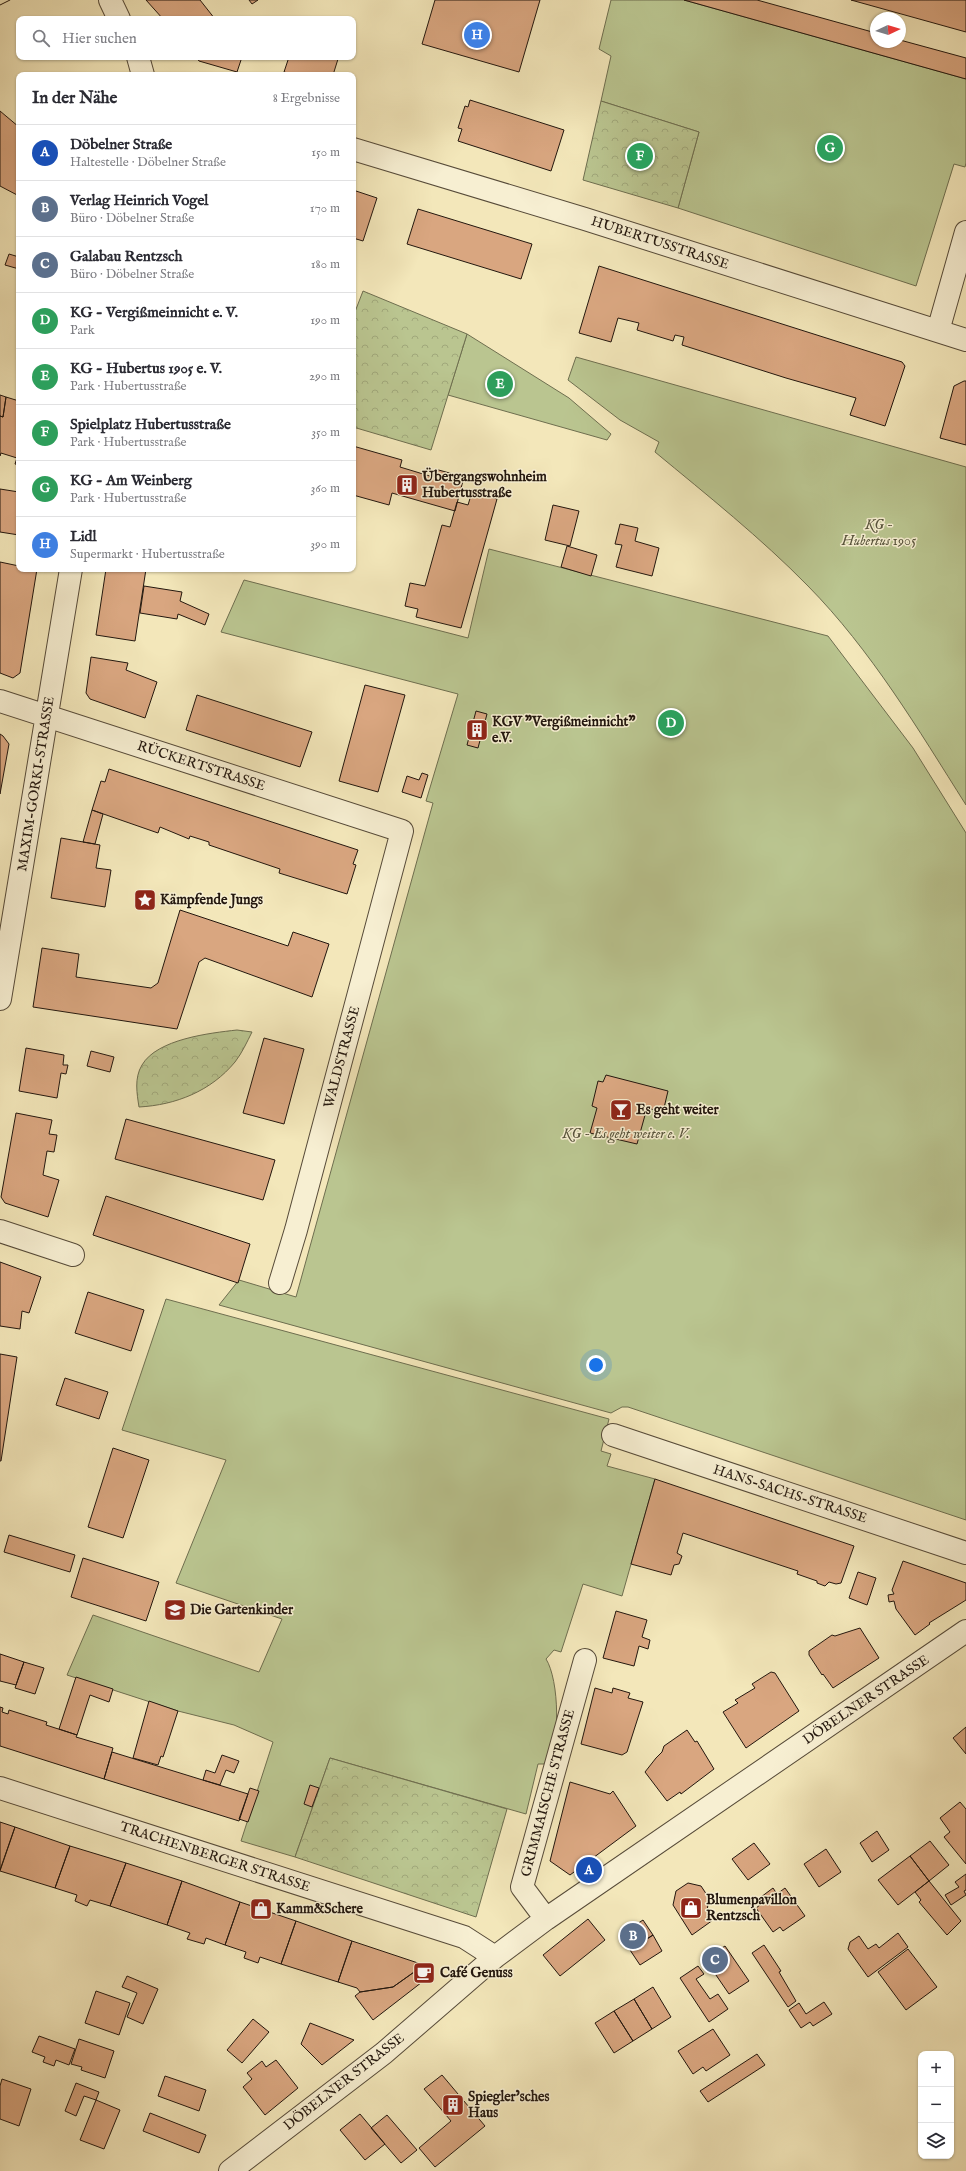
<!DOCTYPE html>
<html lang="de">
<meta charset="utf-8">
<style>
:root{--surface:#fff;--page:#f7f7f7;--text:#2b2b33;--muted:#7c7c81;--line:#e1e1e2;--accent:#1a73e8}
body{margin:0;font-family:"IM FELL English",serif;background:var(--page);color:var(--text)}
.controls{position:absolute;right:12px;bottom:12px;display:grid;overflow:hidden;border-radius:8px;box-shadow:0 1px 3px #0004}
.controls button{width:36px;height:36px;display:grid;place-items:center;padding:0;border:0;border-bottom:1px solid var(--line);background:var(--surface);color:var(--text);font:20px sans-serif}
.compass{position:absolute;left:870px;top:12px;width:36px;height:36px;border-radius:50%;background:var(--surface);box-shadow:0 1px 3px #0004;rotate:86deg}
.you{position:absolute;left:596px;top:1365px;width:14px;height:14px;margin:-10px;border:3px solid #fff;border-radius:50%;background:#1a73e8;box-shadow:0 0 0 6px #1a73e833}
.badge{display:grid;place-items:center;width:26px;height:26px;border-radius:50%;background:var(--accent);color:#fff;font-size:13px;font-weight:700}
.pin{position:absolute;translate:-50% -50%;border:2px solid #fff;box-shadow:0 1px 4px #0006}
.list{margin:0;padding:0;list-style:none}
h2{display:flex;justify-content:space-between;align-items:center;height:52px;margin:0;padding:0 16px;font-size:17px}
h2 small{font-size:13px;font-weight:400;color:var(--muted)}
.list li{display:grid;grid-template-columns:26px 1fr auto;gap:12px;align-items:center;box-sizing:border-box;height:56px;padding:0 16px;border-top:1px solid var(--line)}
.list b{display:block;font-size:15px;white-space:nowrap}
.list p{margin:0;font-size:13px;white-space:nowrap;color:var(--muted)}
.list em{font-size:13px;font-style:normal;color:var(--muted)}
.icon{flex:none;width:22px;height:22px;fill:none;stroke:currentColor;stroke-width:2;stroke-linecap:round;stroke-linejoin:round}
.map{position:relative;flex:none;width:966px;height:2171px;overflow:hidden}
.search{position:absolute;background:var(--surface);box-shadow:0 1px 3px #0004;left:16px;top:16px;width:340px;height:44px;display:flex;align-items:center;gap:10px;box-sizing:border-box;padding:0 14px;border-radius:8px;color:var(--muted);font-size:15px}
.panel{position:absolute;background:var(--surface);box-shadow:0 1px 3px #0004;left:16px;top:72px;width:340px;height:500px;border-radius:8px}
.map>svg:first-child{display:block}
</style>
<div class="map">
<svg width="966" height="2171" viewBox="0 0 966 2171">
<defs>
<pattern id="forest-crowns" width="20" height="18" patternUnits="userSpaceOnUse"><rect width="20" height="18" fill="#bac590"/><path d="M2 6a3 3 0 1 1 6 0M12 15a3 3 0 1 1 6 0" fill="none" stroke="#a0a87b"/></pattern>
</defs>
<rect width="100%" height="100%" fill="#f3e7ba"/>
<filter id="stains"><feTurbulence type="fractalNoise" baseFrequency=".005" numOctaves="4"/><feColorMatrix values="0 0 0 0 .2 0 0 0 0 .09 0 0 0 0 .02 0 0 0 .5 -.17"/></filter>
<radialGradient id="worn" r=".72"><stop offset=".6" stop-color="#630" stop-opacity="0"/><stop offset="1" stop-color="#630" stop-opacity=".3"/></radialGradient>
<path fill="#bac590" stroke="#6e6e4f" d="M611,0H684L966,79V163L965,167L954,164L916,286L678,208L699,132L601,101L611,56L599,49Z
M467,334L569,398L611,434L607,440L448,395Z
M576,357L966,467V805C918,729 871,650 808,586C761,538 707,495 655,452L659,442L620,420L568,380Z
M489,549L828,636L913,748L966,833V1520L628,1407H622L611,1413L219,1305L239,1280L296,1297L433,803L426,801L458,694L221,632L244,580L468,638Z
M166,1299L609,1419L601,1451L611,1454L607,1466L655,1479L622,1596L583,1584L561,1652L554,1650L546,1659C559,1679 562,1748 544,1764H538L526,1814L330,1758L295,1857L241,1841L273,1742L234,1725L178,1711L67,1675L93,1615L259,1672L282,1619L176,1583L226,1460L122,1430Z"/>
<path fill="url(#forest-crowns)" stroke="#6e6e4f" d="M601,101L699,132L678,208L583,180Z
M363,291L467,334L431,450L353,427V317Z
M237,1030L252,1032C247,1042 242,1053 235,1062C211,1091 176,1105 139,1107C137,1094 134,1078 142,1065C157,1039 210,1033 237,1030Z
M330,1758L507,1809L476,1917L295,1857Z"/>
<path fill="#d9a680" stroke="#23170e" d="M146,0H200L215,19H163Z
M249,0H258L252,4Z
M435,0H540L519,72L422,44Z
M684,0H757L876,33V42H900V40L966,58V79Z
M851,0H966V32Z
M196,57H242L237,72L199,61Z
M289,57H332L338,59L333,75H287L288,73L284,72Z
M470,100L564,130L551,171L458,141L462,129L458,128L465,106L468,107Z
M0,111L19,127V196L0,186Z
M353,190L377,198L363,241L353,238Z
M418,209L532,244L521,279L407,244Z
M9,254L19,257V269L5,265Z
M599,266L902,362L905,366L885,426L850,415L856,398L786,378L682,345L684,337L675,335L673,341L637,330L639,323L618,318L611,342L579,333Z
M964,381H966V445L940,438L954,386Z
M0,395L6,397L3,417L0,416Z
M6,397L19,401V465L15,464L17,458L1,453L0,456V416L3,417Z
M353,446L402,460L400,467L433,477L435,469L464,477L455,511L392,493L389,505L353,495Z
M0,489L19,492V535L0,532Z
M472,492L497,499L461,628L416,617L418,609L405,606L410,583L425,586L442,525L450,527L457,502L468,505Z
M553,505L579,511L570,546L545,540Z
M620,524L638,528L635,541L659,548L652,576L616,567L622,545L615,544Z
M567,546L597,555L591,576L561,567Z
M0,562L19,566V569H37L20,673L13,678L0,673Z
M106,569H146L135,641L96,635Z
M144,586L182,592L180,601L209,614L205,625L178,614L177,619L140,613Z
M91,657L128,663L126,670L157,682L145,718L90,699L86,693Z
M365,685L405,695L378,792L339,781Z
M197,695L312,732L300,767L186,730Z
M476,711L487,714L478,748L467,745Z
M0,734L3,736L9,744L0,794Z
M109,769L358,850L353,864L356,865L347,894L279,873L280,869L209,845V842L190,836L189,839L160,827L158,833L92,810L101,781L105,782Z
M422,773L428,775L421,798L402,792L407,776L419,780Z
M92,810L103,814L95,844L83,842Z
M61,838L100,845L96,868L111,870L105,907L51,898Z
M180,910L288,946L293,932L329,944L312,997L205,958L199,962L177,1029L33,1007L42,948L79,954L76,977L151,988L158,983Z
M264,1038L304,1049L284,1124L243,1113Z
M26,1048L64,1055L63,1065H68L66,1074L61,1073L57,1098L19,1091Z
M91,1051L114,1057L110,1072L87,1066Z
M606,1075L668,1091L663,1112L647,1108L637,1144L590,1133L597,1108L592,1106L598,1081L603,1082Z
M16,1113L52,1120L49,1134L57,1135L54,1152L47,1151L43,1175L59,1180L48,1217L5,1203L1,1197Z
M126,1119L275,1160L263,1200L115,1159Z
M106,1196L250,1244L238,1283L93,1235Z
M0,1262L41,1277L29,1313L22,1311L20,1329L0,1326Z
M88,1292L144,1310L131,1351L75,1333Z
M0,1354L17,1357L1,1461H0Z
M65,1378L108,1392L99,1419L56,1405Z
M113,1448L149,1460L123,1538L88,1527Z
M655,1479L854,1546L841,1583L836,1584L829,1582L825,1586L817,1583V1581L797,1574L798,1571L683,1533L677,1553L682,1556L679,1564L674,1565L671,1575L631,1564Z
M9,1535L75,1555L70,1572L4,1552Z
M83,1558L159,1582L146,1621L71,1597Z
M903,1561L966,1583V1600L929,1623L930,1624L915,1635L896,1609L894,1601L889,1602L888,1595L894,1594L892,1590Z
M858,1572L876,1578L867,1605L849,1598Z
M616,1611L647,1620L642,1637L650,1640L648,1649L639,1646L634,1666L603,1658Z
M860,1628L879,1658L833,1688L823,1674L822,1675L809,1655V1651L832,1635L835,1636Z
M0,1654L24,1662L16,1685L0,1681Z
M24,1662L44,1668L35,1694L15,1688Z
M771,1672L775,1673L799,1711L746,1748L723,1712L738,1703L735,1700L755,1688L752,1684Z
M76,1677L113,1689L109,1702L90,1695L77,1735L59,1729Z
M595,1688L612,1693L613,1688L630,1693L628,1698L643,1702L627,1752L622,1755L581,1744Z
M149,1701L178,1711L163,1757L161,1756L158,1765L133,1758Z
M0,1707L3,1708L2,1712L8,1714L9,1710L47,1722L46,1725L77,1735L76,1737L113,1748L104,1779L0,1746Z
M966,1727V1754L953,1738Z
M687,1730L695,1742L697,1741L714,1769L681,1794L680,1792L667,1801L645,1772L656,1758L662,1752L664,1746Z
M112,1752L248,1794L239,1821L104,1779Z
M222,1755L239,1761L234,1773L226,1770L220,1785L203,1780L206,1770L215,1773Z
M570,1782L610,1794L613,1791L636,1826L570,1875L550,1861Z
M310,1785L319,1788L312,1807L304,1804Z
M250,1788L259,1791L248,1822L239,1819Z
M960,1802L966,1809V1864L944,1837L950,1832L940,1818Z
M0,1822L15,1827L0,1870Z
M15,1827L70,1846L55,1888L0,1871Z
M877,1831L889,1850L872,1862L860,1843Z
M930,1841L949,1865L929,1881L910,1856Z
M754,1843L770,1864L748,1880L732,1859Z
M70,1846L126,1863L110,1906L90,1900L87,1906L75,1901L77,1895L55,1888Z
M826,1849L841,1872L819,1887L804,1864Z
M910,1856L929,1881L898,1905L878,1880Z
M126,1863L182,1881L167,1925L110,1906Z
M966,1874V1890L964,1891L966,1895L951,1905L945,1895L959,1887L955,1882Z
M182,1881L240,1902L225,1945L206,1938L204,1944L187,1939L190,1933L167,1925Z
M929,1881L961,1921L947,1935L919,1902L921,1900L915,1892Z
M688,1883L701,1886L709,1898L707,1911L713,1920L692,1935L673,1905L676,1891Z
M773,1888L777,1894L785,1888L805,1916L783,1931L780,1927L773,1932L756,1908L764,1902L761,1897Z
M240,1902L296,1921L281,1964L260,1957L258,1963L244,1958L246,1952L225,1945Z
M588,1919L605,1940L560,1976L543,1955Z
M643,1920L653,1935L630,1950L620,1935Z
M296,1921L352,1941L338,1982L281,1964Z
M898,1933L908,1947L868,1977L848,1949L850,1942L859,1936L868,1949L876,1944L879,1948Z
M653,1935L662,1951L640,1965L630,1950Z
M352,1941L424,1965L393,1987L360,1992L357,1988L338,1982Z
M764,1945L781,1971L779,1972L796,2001L788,2007L752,1953Z
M725,1946L749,1981L729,1994L705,1959Z
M908,1949L937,1987L906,2010L878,1972Z
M424,1965L426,1979L373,2020L355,1996L360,1992L393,1987Z
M698,1966L704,1974L696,1979L710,1999L718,1994L728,2009L709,2022L680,1978Z
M127,1976L158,1989L143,2024L127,2017L137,1993L122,1987Z
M653,1987L671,2017L652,2029L634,1999Z
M96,1991L130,2003L119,2035L85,2023Z
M634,1999L652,2029L633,2041L614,2011Z
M824,2002L832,2014L813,2026L810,2022L801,2028L789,2010L799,2003L806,2014Z
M614,2011L633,2041L614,2053L595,2023Z
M253,2019L269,2032L242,2063L227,2050Z
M310,2023L354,2040L322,2065L301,2044Z
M713,2029L730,2055L706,2071L703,2067L693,2074L678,2051Z
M39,2036L75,2049L69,2065L56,2060L54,2066L43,2062L45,2057L32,2052Z
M79,2039L114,2051L105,2078L81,2070L82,2067L71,2064Z
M757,2054L765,2065L708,2102L700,2091Z
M276,2060L298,2088L265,2115L243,2087L252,2079L247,2073L262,2061L266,2067Z
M442,2075L485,2126L435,2167L419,2148L451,2121L424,2089Z
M165,2076L206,2090L199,2111L158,2096Z
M2,2079L31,2089L19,2126L0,2119V2086Z
M76,2083L99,2092L96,2100L84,2096L76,2116L65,2111Z
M96,2100L120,2110L104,2149L80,2140Z
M150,2113L206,2135L199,2153L143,2131Z
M360,2114L385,2144L365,2160L340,2130Z
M387,2115L417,2150L401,2163L371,2128Z"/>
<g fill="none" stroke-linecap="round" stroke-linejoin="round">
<g stroke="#574b39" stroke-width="24">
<path id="minor" d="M110,0L119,19
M138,57L143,75
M353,149L585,219L966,340
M938,331L966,232
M0,701L402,831L296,1230L280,1283
M0,999L71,569
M0,1231L73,1255
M613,1435L966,1553
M0,1788L464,1937L495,1957
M546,1919L522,1887L585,1660
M230,2171L384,2053L495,1957L546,1919L966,1631"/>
</g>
<use href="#minor" stroke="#f7efd2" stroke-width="22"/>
<path stroke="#23170e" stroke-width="1" d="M0,5L10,0"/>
</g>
<defs>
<g id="building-square" transform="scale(1.15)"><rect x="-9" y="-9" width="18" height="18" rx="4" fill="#8f2418" stroke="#f7efd2"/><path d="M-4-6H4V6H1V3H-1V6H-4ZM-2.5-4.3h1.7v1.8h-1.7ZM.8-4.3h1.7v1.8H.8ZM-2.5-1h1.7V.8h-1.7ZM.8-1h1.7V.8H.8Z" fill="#fff"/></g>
<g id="sight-square" transform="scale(1.15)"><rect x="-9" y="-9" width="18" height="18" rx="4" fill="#8f2418" stroke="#f7efd2"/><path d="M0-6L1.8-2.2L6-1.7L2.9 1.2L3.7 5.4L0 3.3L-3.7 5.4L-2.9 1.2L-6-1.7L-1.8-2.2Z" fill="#fff"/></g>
<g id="bar-square" transform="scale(1.15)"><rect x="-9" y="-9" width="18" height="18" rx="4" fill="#8f2418" stroke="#f7efd2"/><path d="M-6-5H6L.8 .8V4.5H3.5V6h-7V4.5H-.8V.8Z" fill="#fff"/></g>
<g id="school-square" transform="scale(1.15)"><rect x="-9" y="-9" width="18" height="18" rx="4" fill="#8f2418" stroke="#f7efd2"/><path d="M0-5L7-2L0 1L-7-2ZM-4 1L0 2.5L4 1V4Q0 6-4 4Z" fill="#fff"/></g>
<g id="shop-square" transform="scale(1.15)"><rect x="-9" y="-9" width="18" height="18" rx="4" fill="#8f2418" stroke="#f7efd2"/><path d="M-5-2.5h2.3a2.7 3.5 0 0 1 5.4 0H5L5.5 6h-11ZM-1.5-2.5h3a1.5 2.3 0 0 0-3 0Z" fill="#fff"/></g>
<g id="cafe-square" transform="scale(1.15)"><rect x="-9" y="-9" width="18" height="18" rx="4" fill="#8f2418" stroke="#f7efd2"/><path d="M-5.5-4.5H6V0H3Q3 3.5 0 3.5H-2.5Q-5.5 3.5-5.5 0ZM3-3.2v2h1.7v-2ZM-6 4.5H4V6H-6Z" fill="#fff"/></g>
</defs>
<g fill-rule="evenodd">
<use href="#building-square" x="407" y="485"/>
<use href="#building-square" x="477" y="730"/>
<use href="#sight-square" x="145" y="900"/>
<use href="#bar-square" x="621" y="1110"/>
<use href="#school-square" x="175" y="1610"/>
<use href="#shop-square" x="691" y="1908"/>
<use href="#shop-square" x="261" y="1909"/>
<use href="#cafe-square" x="424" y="1973"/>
<use href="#building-square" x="453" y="2105"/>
</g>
<g text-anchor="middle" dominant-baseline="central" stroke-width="3" stroke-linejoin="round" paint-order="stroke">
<g font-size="14" fill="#23170e" stroke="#f7efd2">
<text transform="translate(660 243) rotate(18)">HUBERTUSSTRASSE</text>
<text transform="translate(201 766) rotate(18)">RÜCKERTSTRASSE</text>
<text transform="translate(36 784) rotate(-81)">MAXIM-GORKI-STRASSE</text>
<text transform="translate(342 1057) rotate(-75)">WALDSTRASSE</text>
<text transform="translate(790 1494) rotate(18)">HANS-SACHS-STRASSE</text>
<text transform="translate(866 1700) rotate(-34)">DÖBELNER STRASSE</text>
<text transform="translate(548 1793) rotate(-75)">GRIMMAISCHE STRASSE</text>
<text transform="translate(215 1857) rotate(18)">TRACHENBERGER STRASSE</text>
<text transform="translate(344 2082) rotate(-38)">DÖBELNER STRASSE</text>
</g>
<g font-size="14" font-weight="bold" fill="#23170e" stroke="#f7efd2" text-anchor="start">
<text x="422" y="477">Übergangswohnheim<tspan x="422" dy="16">Hubertusstraße</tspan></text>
<text x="492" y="722">KGV "Vergißmeinnicht"<tspan x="492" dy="16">e.V.</tspan></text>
<text x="160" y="900">Kämpfende Jungs</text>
<text x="636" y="1110">Es geht weiter</text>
<text x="190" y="1610">Die Gartenkinder</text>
<text x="706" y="1900">Blumenpavillon<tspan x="706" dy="16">Rentzsch</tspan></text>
<text x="276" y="1909">Kamm&amp;Schere</text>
<text x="440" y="1973">Café Genuss</text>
<text x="468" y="2097">Spiegler’sches<tspan x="468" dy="16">Haus</tspan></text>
</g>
<g font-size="14" font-style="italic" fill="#58543c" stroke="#f7efd2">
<text x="879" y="525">KG -<tspan x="879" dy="16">Hubertus 1905</tspan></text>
<text x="626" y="1134">KG - Es geht weiter e. V.</text>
</g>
</g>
<rect width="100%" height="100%" filter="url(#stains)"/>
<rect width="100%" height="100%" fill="url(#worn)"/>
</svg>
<div class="controls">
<button>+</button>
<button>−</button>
<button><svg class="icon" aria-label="layers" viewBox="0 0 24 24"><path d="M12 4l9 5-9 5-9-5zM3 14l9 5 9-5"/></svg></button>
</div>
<svg class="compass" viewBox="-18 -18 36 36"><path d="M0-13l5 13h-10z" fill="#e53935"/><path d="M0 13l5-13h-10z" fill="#7c7c81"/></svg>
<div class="you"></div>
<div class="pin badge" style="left:589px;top:1870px;background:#1a4fb4">A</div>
<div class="pin badge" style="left:633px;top:1936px;background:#5c6f8a">B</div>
<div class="pin badge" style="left:715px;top:1960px;background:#5c6f8a">C</div>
<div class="pin badge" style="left:671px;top:723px;background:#2e9e5b">D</div>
<div class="pin badge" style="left:500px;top:384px;background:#2e9e5b">E</div>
<div class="pin badge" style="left:640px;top:156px;background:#2e9e5b">F</div>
<div class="pin badge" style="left:830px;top:148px;background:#2e9e5b">G</div>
<div class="pin badge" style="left:477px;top:35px;background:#3f7fe0">H</div>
<div class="search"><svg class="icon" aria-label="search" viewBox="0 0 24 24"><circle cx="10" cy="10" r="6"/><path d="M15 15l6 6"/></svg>Hier suchen</div>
<section class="panel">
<h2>In der Nähe<small>8 Ergebnisse</small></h2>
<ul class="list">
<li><span class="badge" style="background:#1a4fb4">A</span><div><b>Döbelner Straße</b><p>Haltestelle · Döbelner Straße</p></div><em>150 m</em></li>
<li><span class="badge" style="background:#5c6f8a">B</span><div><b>Verlag Heinrich Vogel</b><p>Büro · Döbelner Straße</p></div><em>170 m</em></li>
<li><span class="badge" style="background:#5c6f8a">C</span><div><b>Galabau Rentzsch</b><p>Büro · Döbelner Straße</p></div><em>180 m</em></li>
<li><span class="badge" style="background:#2e9e5b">D</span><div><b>KG - Vergißmeinnicht e. V.</b><p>Park</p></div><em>190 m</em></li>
<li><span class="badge" style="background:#2e9e5b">E</span><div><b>KG - Hubertus 1905 e. V.</b><p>Park · Hubertusstraße</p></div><em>290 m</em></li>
<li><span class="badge" style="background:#2e9e5b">F</span><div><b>Spielplatz Hubertusstraße</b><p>Park · Hubertusstraße</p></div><em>350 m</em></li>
<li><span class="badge" style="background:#2e9e5b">G</span><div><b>KG - Am Weinberg</b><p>Park · Hubertusstraße</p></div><em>360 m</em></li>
<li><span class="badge" style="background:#3f7fe0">H</span><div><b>Lidl</b><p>Supermarkt · Hubertusstraße</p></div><em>390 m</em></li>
</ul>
</section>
</div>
